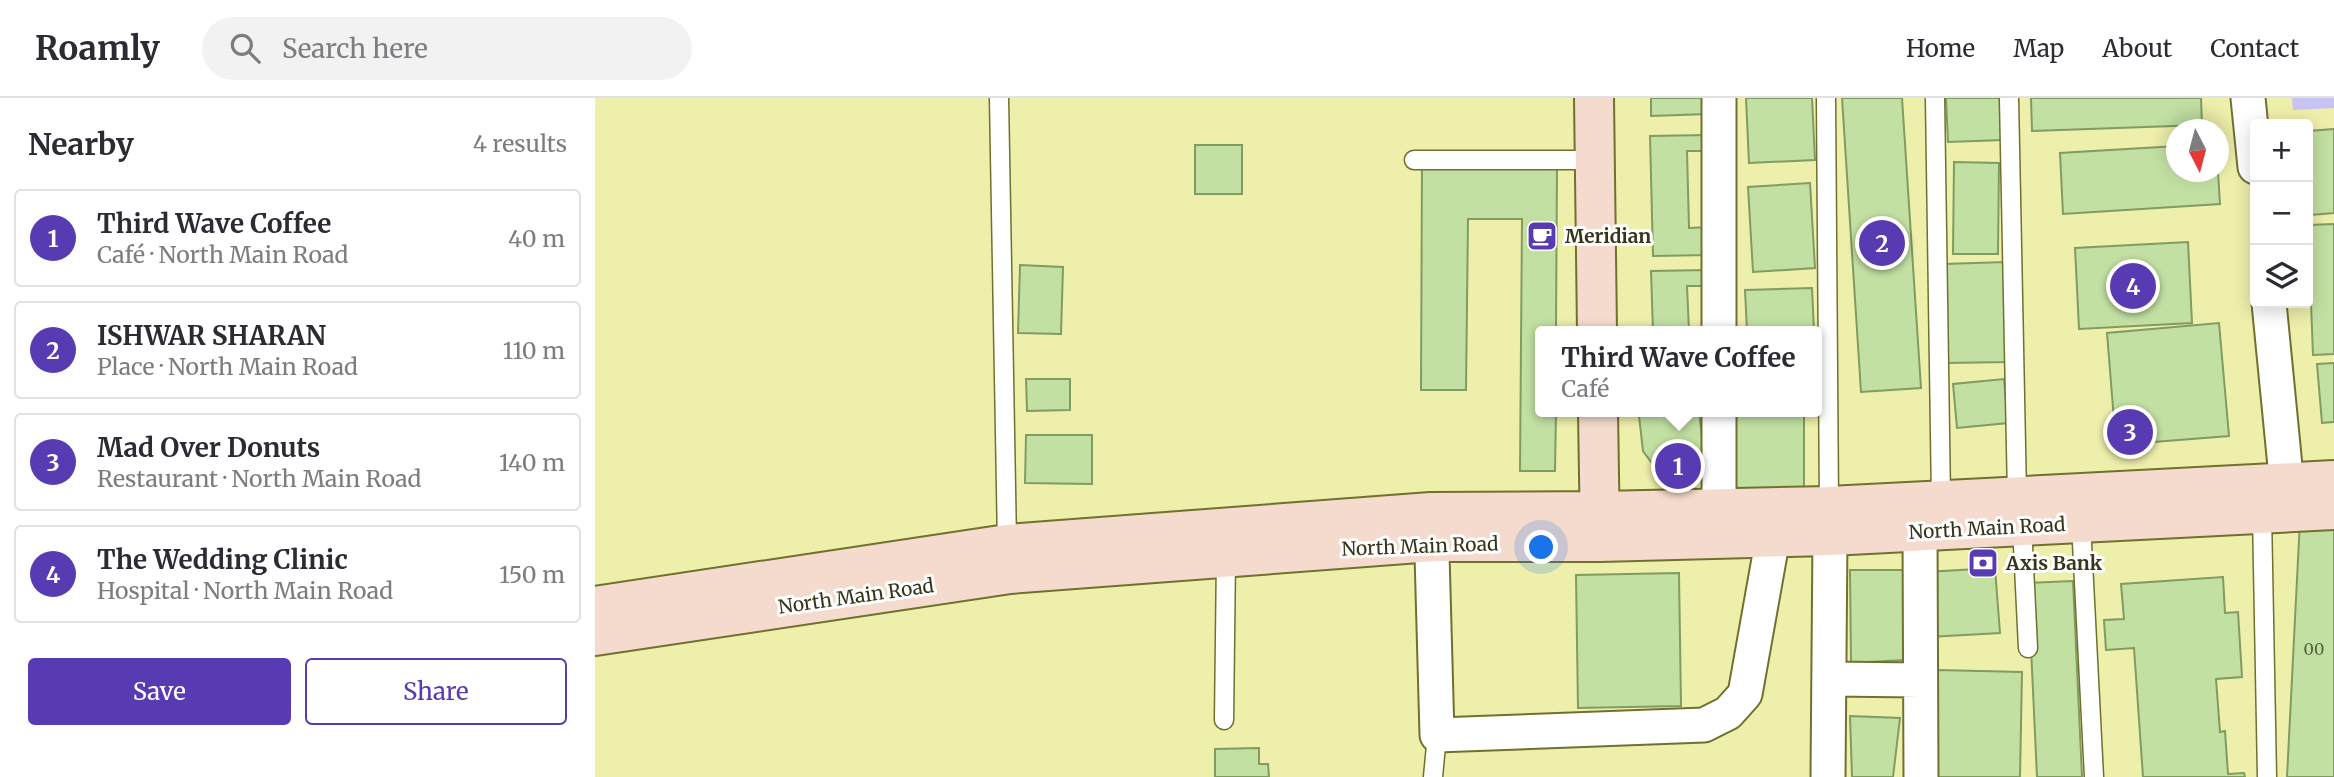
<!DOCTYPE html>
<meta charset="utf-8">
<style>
:root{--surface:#fff;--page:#f2f2f3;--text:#2b2b33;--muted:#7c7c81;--line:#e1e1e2;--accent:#583ab2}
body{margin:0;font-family:Merriweather,serif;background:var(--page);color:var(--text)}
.controls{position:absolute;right:21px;top:21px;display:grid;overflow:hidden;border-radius:7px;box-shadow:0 4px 18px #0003}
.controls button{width:63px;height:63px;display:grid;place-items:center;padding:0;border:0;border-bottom:2px solid var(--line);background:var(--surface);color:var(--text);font:35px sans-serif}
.compass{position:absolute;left:1571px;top:21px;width:63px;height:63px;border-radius:50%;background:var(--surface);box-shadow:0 4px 18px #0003;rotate:174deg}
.you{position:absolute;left:947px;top:450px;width:24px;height:24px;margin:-18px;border:5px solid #fff;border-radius:50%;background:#1a73e8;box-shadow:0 0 0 10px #1a73e833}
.badge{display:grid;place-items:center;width:46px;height:46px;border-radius:50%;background:var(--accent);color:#fff;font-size:23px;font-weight:700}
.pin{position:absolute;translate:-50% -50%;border:4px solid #fff;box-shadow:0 2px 7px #0006}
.popup{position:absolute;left:940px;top:228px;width:287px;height:91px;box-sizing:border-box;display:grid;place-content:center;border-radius:7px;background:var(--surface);filter:drop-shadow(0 2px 5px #0005);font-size:23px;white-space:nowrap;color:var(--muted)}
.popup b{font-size:26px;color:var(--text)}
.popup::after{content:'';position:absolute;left:50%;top:100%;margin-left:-14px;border:14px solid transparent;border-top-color:var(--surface)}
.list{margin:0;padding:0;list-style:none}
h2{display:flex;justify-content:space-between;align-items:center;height:91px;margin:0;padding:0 28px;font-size:30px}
h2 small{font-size:23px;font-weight:400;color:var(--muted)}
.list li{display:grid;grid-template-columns:46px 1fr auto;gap:21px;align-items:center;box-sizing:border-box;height:98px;margin:0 14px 14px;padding:0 14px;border:2px solid var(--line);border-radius:7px}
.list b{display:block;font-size:26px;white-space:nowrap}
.list p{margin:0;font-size:23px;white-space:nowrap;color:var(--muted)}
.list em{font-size:23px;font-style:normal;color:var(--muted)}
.actions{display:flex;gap:14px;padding:21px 28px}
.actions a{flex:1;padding:16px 0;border:2px solid var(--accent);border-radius:7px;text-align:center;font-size:24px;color:var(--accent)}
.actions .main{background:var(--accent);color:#fff}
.icon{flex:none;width:38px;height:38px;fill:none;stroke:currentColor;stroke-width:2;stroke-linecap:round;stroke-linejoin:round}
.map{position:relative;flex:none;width:1739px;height:679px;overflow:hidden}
header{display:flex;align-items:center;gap:42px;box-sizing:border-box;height:98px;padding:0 35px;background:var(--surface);border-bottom:2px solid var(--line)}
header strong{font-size:33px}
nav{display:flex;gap:38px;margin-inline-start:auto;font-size:24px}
.search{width:490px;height:63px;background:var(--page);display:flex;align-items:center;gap:18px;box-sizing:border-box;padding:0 24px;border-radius:38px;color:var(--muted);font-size:26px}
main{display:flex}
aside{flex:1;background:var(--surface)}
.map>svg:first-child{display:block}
</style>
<header>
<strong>Roamly</strong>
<div class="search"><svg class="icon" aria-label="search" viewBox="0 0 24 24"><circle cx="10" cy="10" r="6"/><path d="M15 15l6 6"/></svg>Search here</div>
<nav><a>Home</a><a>Map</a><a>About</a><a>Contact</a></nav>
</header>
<main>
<aside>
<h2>Nearby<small>4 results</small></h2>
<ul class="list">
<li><span class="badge">1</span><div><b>Third Wave Coffee</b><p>Café · North Main Road</p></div><em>40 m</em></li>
<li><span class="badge">2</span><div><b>ISHWAR SHARAN</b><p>Place · North Main Road</p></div><em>110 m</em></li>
<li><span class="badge">3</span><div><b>Mad Over Donuts</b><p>Restaurant · North Main Road</p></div><em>140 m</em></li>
<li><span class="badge">4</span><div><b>The Wedding Clinic</b><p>Hospital · North Main Road</p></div><em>150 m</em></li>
</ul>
<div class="actions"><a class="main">Save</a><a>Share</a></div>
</aside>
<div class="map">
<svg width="1739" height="679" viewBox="0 0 1739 679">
<rect width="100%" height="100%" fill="#eeefab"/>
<path fill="#c7c3f3" d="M1697,0H1739V10L1698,12Z"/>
<path fill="#c3e0a3" stroke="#819b61" stroke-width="2" d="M1056,0H1112L1113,16L1056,18Z
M1151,0H1217L1220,62L1154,65Z
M1247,0H1307L1326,290L1266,294Z
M1351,0H1407L1408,42L1353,44Z
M1436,0H1606L1607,27L1437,33Z
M1739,31V115L1716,117L1713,80V33Z
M1112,37V53H1092L1094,130L1114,129L1115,157L1058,158L1055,38Z
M600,47H647V96H600Z
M1582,48V74H1623L1625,106L1468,116L1465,55Z
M1359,64L1404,65L1403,156H1358Z
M827,65L962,66L961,233H945V314H961L960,373H925L927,121H873L871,292H826Z
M1215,85L1220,170L1158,174L1153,89Z
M1739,126V256L1718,257L1713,127Z
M1593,144L1597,225L1484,231L1480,150Z
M1411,164L1414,264L1352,265L1349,166Z
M425,167L468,169L466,236L423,235Z
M1113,172V188H1092L1094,233H1058L1056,173Z
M1217,190L1219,233H1152L1150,192Z
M1624,225L1634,338L1521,347L1512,235Z
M1739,265V324L1727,325L1722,266Z
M431,281H475V312L432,313Z
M1409,281L1413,325L1362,330L1358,286Z
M1087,314H1104L1111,375L1068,380L1048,353L1044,318Z
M1133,314H1209V393H1134Z
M431,337H497V386L430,385Z
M1705,422L1739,424V679H1692Z
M1400,470L1405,535L1334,539L1330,474Z
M1255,472H1308L1309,562L1256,565Z
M1084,475L1086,608L983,610L981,477Z
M1628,479L1630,515L1643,514L1647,579L1621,581L1625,634L1630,633L1633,676L1649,675L1650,679H1548L1539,550L1511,552L1509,522L1529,521L1526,486Z
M1478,483L1487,679H1442L1433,485Z
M1342,572L1427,574L1425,679H1341Z
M1255,618L1305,620L1298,679H1257Z
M664,650V666H673L674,679H620V651Z"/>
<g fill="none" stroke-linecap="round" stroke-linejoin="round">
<g stroke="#70702f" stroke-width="21">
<path id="service" d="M404,0L412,446
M1231,0L1234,408
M1340,0L1346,402
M1414,0L1422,398
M819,62H999
M1667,416L1672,679
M1486,425L1499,679
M1427,428L1433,550
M629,622L631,459
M838,679L842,637"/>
</g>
<g stroke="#70702f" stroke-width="37">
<path id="minor" d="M1653,0L1660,69
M1674,205L1694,409
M1124,233V0
M1124,314V410
M836,420L842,637L1109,627L1133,615L1150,596L1178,439
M1325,434L1326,679
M1234,581L1325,582
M1233,679L1235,438"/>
</g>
<g stroke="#70702f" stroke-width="42">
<path id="secondary" d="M999,0L1002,233
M1003,314L1005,438
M0,508L412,446L836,414L1005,413L1234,408L1739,382
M0,538L415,476L837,444H1005L1235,438L1739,412"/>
</g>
<use href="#service" stroke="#fff" stroke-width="18"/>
<use href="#minor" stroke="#fff" stroke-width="33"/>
<use href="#secondary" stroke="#f5dbcd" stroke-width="38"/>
</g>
<defs>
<g id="cafe-square" transform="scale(1.575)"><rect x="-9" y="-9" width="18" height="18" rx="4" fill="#583ab2" stroke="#fff"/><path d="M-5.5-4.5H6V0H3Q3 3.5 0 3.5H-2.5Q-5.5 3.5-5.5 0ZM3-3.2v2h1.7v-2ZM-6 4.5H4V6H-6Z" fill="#fff"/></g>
<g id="bank-square" transform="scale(1.575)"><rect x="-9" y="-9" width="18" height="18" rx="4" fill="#583ab2" stroke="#fff"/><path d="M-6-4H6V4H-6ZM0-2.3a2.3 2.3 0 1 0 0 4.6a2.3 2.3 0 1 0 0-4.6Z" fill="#fff"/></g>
</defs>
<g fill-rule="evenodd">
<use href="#cafe-square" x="947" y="138"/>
<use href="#bank-square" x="1388" y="465"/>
</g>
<g text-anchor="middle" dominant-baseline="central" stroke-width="6" stroke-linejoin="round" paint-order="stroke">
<g font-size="16" fill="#58603c">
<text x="1719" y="551">00</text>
</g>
<g font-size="19" font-weight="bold" fill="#35351a" stroke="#fff" text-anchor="start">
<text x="970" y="138">Meridian</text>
<text x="1411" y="465">Axis Bank</text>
</g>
<g font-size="19" fill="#35351a" stroke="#fff">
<text transform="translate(1392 430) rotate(-3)">North Main Road</text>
<text transform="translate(825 448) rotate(-2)">North Main Road</text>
<text transform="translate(261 498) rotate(-8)">North Main Road</text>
</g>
</g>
</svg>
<div class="controls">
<button>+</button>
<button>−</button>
<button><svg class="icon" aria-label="layers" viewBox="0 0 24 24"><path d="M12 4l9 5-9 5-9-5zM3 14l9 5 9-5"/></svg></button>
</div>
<svg class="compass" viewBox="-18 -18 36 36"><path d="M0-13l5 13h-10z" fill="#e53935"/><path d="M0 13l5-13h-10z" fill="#7c7c81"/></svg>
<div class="you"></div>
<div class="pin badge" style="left:1083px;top:368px">1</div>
<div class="popup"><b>Third Wave Coffee</b>Café</div>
<div class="pin badge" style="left:1287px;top:145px">2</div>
<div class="pin badge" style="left:1535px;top:334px">3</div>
<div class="pin badge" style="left:1538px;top:188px">4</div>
</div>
</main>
